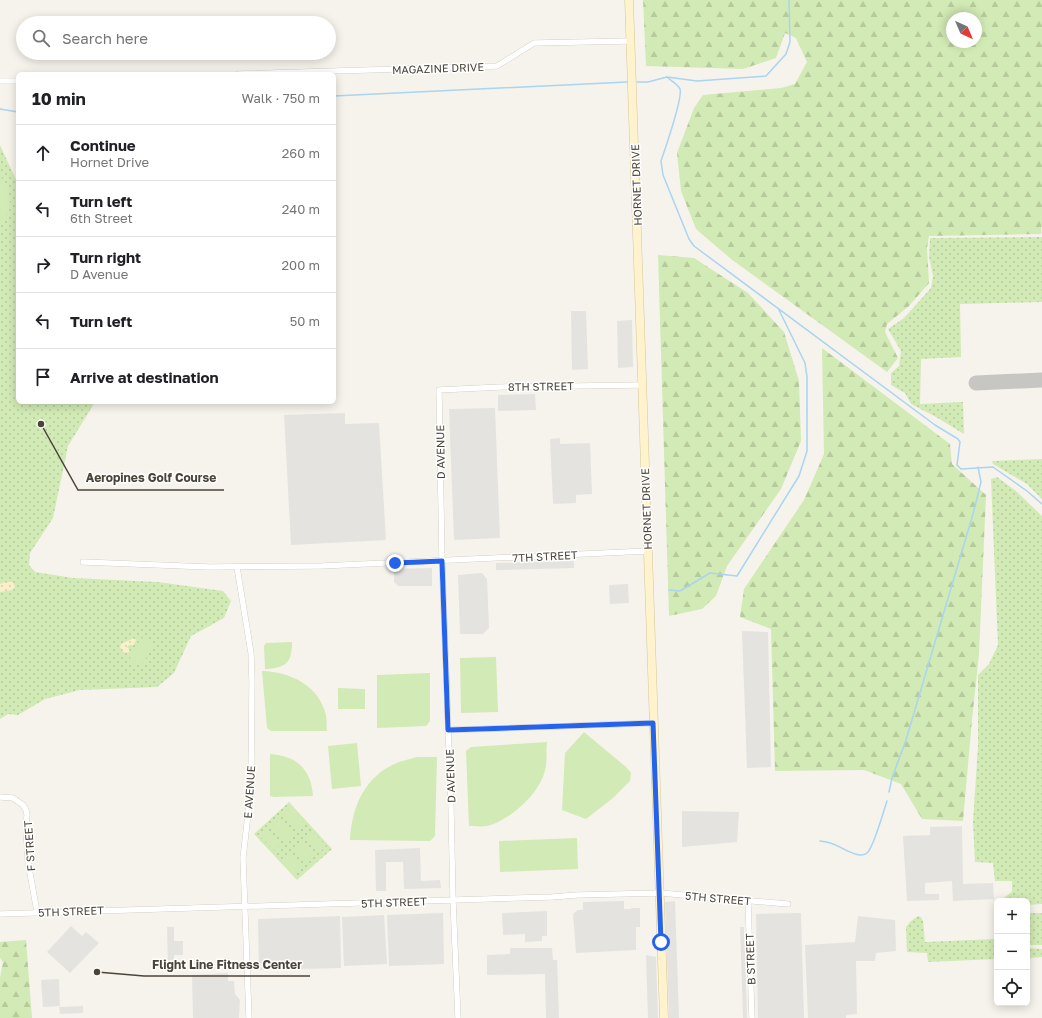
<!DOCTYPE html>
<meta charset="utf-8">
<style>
:root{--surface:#fff;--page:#f6f6f6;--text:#202124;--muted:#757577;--line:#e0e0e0}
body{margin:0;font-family:"Golos Text",sans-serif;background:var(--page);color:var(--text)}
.controls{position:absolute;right:12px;bottom:12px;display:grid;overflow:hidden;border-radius:6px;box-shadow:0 2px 10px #0003}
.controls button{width:36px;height:36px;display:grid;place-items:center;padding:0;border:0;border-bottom:1px solid var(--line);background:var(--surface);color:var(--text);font:20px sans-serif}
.compass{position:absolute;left:946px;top:12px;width:36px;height:36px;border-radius:50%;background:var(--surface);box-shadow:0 2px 10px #0003;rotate:136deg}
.stop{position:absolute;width:12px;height:12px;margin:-9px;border:3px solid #2563eb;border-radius:50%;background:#fff}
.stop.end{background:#2563eb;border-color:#fff;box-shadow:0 1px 4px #0008}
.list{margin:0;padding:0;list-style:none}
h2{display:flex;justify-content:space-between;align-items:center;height:52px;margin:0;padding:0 16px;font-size:17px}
h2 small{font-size:13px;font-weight:400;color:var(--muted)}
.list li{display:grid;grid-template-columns:26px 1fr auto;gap:12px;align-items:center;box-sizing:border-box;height:56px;padding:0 16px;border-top:1px solid var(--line)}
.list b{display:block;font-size:15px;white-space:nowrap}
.list p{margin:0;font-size:13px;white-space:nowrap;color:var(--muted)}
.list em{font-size:13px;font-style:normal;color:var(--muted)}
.icon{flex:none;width:22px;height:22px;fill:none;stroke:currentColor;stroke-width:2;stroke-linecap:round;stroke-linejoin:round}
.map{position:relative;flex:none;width:1042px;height:1018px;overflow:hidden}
.search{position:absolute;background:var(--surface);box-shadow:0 2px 10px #0003;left:16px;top:16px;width:320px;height:44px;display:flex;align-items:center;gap:10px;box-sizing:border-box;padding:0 14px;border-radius:22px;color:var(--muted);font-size:15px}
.panel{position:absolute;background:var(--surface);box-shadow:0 2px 10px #0003;left:16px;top:72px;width:320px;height:332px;border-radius:6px}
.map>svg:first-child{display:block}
</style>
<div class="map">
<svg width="1042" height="1018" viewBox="0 0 1042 1018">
<defs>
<pattern id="green-dots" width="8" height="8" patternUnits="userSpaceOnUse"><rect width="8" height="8" fill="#d2eab5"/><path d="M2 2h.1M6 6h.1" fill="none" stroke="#b6ca9c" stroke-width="1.8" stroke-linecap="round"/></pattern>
<pattern id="forest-firs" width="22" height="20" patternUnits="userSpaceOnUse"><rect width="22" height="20" fill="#d2eab5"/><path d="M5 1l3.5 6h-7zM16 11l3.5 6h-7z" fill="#b6ca9c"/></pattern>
<pattern id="sand-dots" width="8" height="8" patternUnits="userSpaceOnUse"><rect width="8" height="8" fill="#f9efc9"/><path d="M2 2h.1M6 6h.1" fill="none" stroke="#d7cead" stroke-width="1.8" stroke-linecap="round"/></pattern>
</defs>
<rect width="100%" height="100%" fill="#f6f3ec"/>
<path fill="url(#green-dots)" d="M0,145L18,184V402H95L68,446L53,518L30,553L29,565L35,572L73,578L158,582L223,591L231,601L224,618L191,636L174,673L157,687L80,690L45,699L18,715L8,714L0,719Z
M1042,237V302L960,304L961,357L921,359L920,404L963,402L964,434L936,417L911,404L905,393L891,385V373L899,366L901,351L888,329L904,318L931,288L933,276L929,257L930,238Z
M1042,459V499L1027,484L993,464L992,461Z
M997,477L1016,491L1042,516V904L1027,905V901H1002V899L1012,892V881H995L993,863L975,862L973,822L978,746V675L989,664L998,645L991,479Z
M289,802L332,849L297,880L254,834Z
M1027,913H1042V945H1029Z
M997,914V959L928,962L927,953L907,952L906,927L911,921L918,916L921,917L923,921L925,942L994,939V916Z
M1027,948L1042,949V957L1027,958Z"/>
<path fill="url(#forest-firs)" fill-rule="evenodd" d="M643,0H1042V221L1041,234L929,236L927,248L929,283L909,306L887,324L885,332L898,358L887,372L731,259L696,229L681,191L677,153L694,108L703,95L781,88L795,84L807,62L796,38L785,33L776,58L743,69L646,66ZM952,18H976V42H952Z
M658,255L694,258L748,293L784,332L799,381L801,441L781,489L727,566L716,596L702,609L669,616Z
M822,348L950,444L952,464L986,495L979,654L972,720L963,821L922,819L901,784L864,770L775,771L771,629L740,617L744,589L804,500L824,454Z
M26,940L32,1018H0V978L3,962L0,958V942Z"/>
<path fill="url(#sand-dots)" d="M6,582H13L15,587L12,590L0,592V584Z
M134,638L136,640L134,645H129L127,647L130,650L128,653L123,652L120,647L121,644Z"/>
<path fill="#d2eab5" d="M0,175C6,183 13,201 9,211C7,215 3,218 0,221Z
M141,638L150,640L152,645C148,654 143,672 130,661V658Z
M292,642C292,663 286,668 265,669L264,646L266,643Z
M496,657L498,712L461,713L460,658Z
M262,671C290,672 319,685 326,715C327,720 326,726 327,731H271L267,728Z
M430,673V721L426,726L377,728V675Z
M338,688L365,689V709H338Z
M584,732L626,767L631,773L630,781L613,798L586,819L562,810L565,753Z
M547,742C546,750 547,758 546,766C542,792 512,819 487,826C482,827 474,826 469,826L466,751L471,747Z
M357,743L361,786L332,789L328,746Z
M270,754C297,756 311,769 313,796L274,797L270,796Z
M417,757H437L435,836L430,841L350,840C352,806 365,775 399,762C405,760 411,759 417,757Z
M290,808L304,823L297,830L283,815Z
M279,819L293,834L286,840L272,825Z
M267,829L281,844L274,851L260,836Z
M312,831L326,846L319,853L305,838Z
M577,838L578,869L500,872L499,841Z
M300,842L314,857L307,864L293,848Z
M288,853L302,868L295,875L281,860Z"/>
<path fill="#e5e3e0" d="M571,311H586L588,369L572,370Z
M632,320L633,367L618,368L617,321Z
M535,394L536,410L498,411V395Z
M495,408L500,538L454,540L449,409Z
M345,413V424L379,423L386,540L291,545L284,415Z
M560,438V444L590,443L592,494L576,495V503L553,504L550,439Z
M574,561V568L496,570V563Z
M432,568V586H398L394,582V569Z
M482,573L487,579L489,628L483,634H460L458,575Z
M628,584L629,603L610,604L609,585Z
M742,631L768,632L771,767L747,768Z
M682,811L739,812L737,842L682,847Z
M962,826L963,884L993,883L994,899L953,901L952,881L925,883V894H939V900L907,901L903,836L930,835V827Z
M420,848L421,881L440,880L441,888L404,889L403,862H386V891H376L375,850Z
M624,901V909H631V908H640V927H636V950L576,953L573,914L578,910H583V902Z
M675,901L679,1018H669L665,902Z
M547,911V936H542V941L525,942V934L503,935L502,913Z
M443,913L444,964L389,966L387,915Z
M801,913L804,1018H758L756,914Z
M384,915L387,964L344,966L342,917Z
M340,916L341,968L259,970L258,919Z
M858,916L895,920L896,951L876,953L875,961H856L857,1014L846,1015V1018H808L805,945L855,942Z
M71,926L82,936L86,932L99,943L70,973L47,952Z
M167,927H174V941H183V955H174V967H168Z
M740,927H744L747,1018H743Z
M510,948H552L553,960H557L559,1018H546L545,974L487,975V955L510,954Z
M646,955L656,957L658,1018H648Z
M228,973V981H234L235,994L240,1000L239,1018H193L192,975Z
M59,979L60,1006L43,1007L41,980Z
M83,1006V1013L60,1014L59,1007Z"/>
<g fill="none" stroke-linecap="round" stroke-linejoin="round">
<path stroke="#a9d4f2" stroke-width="1.5" d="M667,77C671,81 678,84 680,89C683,98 665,149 661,161L663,175L689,239L694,246L935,425L958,439L960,442L957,465L961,469L993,467L1027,491L1042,504
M637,82H648L667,77L697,81L766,76L786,54L790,42L789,0
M334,96L627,82
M0,109L18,112
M669,590L680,591L710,573L737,576L799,476L807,451V377L805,363L779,310
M889,792L892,778L906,740L973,514L981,482L978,467
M820,841C835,842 841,849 855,854C859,855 864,856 867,853C873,849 884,810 887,801"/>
<path stroke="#c8c6c3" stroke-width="15" d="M976,383L1042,380"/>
<g stroke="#c2bbae" stroke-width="6">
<path id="street" d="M238,74L497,66L534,43L630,41
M0,81H18
M83,562L209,567L321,566L647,551
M237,567L251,653L252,683L251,780L249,806L243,858L249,1018
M448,730L653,723
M0,797L13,798L23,805L26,810L27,815L26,828L28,862L37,912
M748,901L752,1018
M0,914L552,897L577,895L660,893L788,904
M458,1018L453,900L451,807L442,561L439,390L501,387L642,385"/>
</g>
<g stroke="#d6c79b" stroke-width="9">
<path id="secondary" d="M629,0L664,1018"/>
</g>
<use href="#street" stroke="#fff" stroke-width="5.5"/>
<use href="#secondary" stroke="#fff3cd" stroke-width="8"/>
</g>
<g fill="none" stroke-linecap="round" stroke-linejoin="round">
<path stroke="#2563eb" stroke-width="5" d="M395,563L442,561L448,730L653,723L661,942"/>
</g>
<g text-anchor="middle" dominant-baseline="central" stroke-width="3" stroke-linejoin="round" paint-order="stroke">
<g font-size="11" fill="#4b4439" stroke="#fff">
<text transform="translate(438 68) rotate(-2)">MAGAZINE DRIVE</text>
<text transform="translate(636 185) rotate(-92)">HORNET DRIVE</text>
<text transform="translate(541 386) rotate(-1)">8TH STREET</text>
<text transform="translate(440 452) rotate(-91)">D AVENUE</text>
<text transform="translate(646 509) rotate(-92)">HORNET DRIVE</text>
<text transform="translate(545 556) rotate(-3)">7TH STREET</text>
<text transform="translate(450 776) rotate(-92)">D AVENUE</text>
<text transform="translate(249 792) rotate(-86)">E AVENUE</text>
<text transform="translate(29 846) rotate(-94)">F STREET</text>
<text transform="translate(718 898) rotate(5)">5TH STREET</text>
<text transform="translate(394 902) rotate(-2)">5TH STREET</text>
<text transform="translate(71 911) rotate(-2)">5TH STREET</text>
<text transform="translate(750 959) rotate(-92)">B STREET</text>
</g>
</g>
<path fill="none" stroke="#4b4439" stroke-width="1.5" d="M41 424L78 490H224M97 972L144 976H310"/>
<g fill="#4b4439" stroke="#fff" stroke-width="1.5">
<circle cx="41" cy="424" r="4"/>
<circle cx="97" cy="972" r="4"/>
</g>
<g font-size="12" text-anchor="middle" font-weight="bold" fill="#4b4439" stroke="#fff" stroke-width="3" stroke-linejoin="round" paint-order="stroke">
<text x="151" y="482">Aeropines Golf Course</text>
<text x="227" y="969">Flight Line Fitness Center</text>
</g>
</svg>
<div class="controls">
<button>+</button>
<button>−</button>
<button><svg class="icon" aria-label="locate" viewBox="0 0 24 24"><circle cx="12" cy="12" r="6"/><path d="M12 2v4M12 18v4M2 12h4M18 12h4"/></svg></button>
</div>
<svg class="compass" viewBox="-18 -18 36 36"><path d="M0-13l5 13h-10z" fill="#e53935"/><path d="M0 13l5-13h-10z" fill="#757577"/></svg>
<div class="stop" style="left:661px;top:942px"></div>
<div class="stop end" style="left:395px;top:563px"></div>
<div class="search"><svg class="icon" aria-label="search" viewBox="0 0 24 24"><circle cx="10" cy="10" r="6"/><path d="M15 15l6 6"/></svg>Search here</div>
<section class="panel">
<h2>10 min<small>Walk · 750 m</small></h2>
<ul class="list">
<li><svg class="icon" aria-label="ahead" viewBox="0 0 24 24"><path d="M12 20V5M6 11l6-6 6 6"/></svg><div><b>Continue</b><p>Hornet Drive</p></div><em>260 m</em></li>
<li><svg class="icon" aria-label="left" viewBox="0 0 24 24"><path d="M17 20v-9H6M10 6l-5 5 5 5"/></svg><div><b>Turn left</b><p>6th Street</p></div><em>240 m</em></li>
<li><svg class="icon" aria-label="right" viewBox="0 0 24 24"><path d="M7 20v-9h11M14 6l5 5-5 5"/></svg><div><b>Turn right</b><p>D Avenue</p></div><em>200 m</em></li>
<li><svg class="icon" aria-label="left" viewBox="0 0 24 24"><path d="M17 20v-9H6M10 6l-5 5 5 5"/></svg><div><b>Turn left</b></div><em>50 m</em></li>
<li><svg class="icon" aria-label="arrive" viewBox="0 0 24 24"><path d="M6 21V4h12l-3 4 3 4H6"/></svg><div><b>Arrive at destination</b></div></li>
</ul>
</section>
</div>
